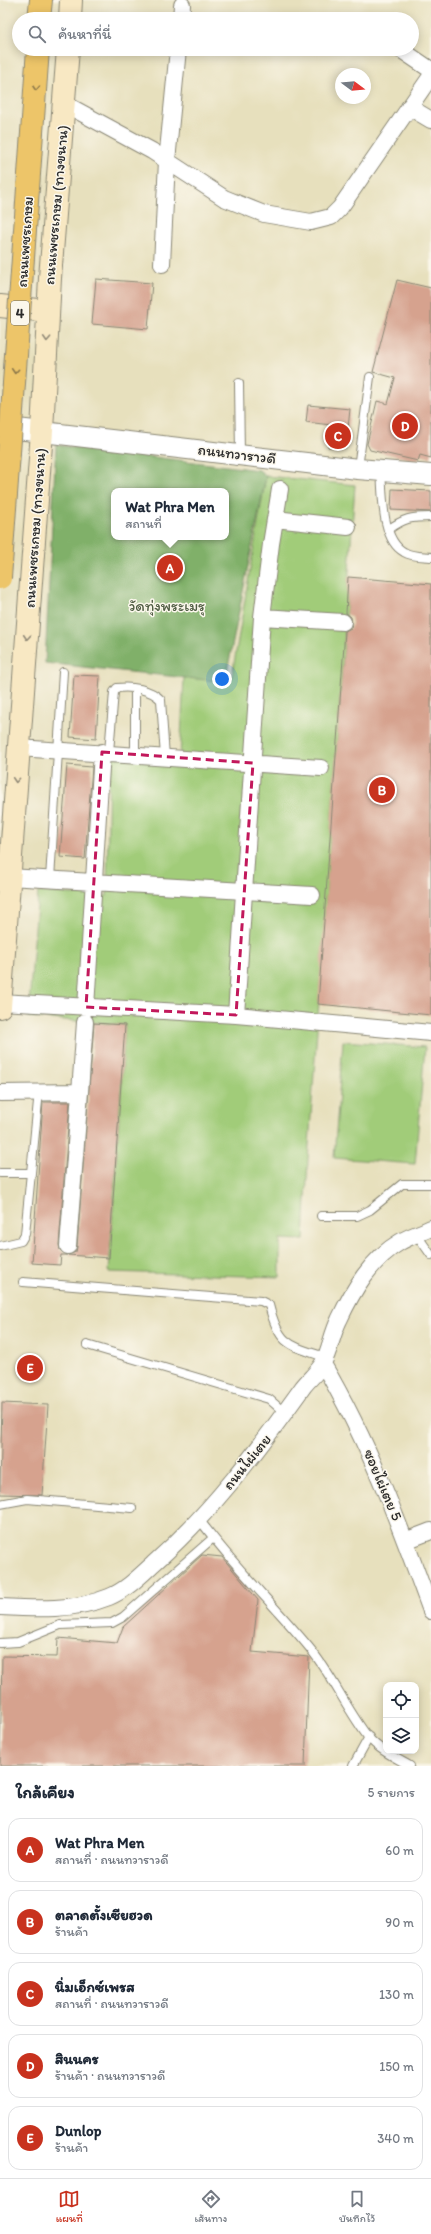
<!DOCTYPE html>
<html lang="th">
<meta charset="utf-8">
<style>
:root{--surface:#fff;--page:#f2f2f3;--text:#1f2937;--muted:#747a83;--line:#e0e1e3;--accent:#c8321e}
body{margin:0;font-family:Itim,"Playpen Sans Thai",sans-serif;background:var(--page);color:var(--text)}
.controls{position:absolute;right:12px;bottom:12px;display:grid;overflow:hidden;border-radius:8px;box-shadow:0 2px 10px #0003}
.controls button{width:36px;height:36px;display:grid;place-items:center;padding:0;border:0;border-bottom:1px solid var(--line);background:var(--surface);color:var(--text);font:20px sans-serif}
.compass{position:absolute;left:335px;top:68px;width:36px;height:36px;border-radius:50%;background:var(--surface);box-shadow:0 2px 10px #0003;rotate:106deg}
.you{position:absolute;left:222px;top:679px;width:14px;height:14px;margin:-10px;border:3px solid #fff;border-radius:50%;background:#1a73e8;box-shadow:0 0 0 6px #1a73e833}
.badge{display:grid;place-items:center;width:26px;height:26px;border-radius:50%;background:var(--accent);color:#fff;font-size:13px;font-weight:700}
.pin{position:absolute;translate:-50% -50%;border:2px solid #fff;box-shadow:0 1px 4px #0006}
.popup{position:absolute;left:111px;top:488px;width:118px;height:52px;box-sizing:border-box;display:grid;place-content:center;border-radius:8px;background:var(--surface);filter:drop-shadow(0 1px 3px #0005);font-size:13px;white-space:nowrap;color:var(--muted)}
.popup b{font-size:15px;color:var(--text)}
.popup::after{content:'';position:absolute;left:50%;top:100%;margin-left:-8px;border:8px solid transparent;border-top-color:var(--surface)}
.list{margin:0;padding:0;list-style:none}
h2{display:flex;justify-content:space-between;align-items:center;height:52px;margin:0;padding:0 16px;font-size:17px}
h2 small{font-size:13px;font-weight:400;color:var(--muted)}
.list li{display:grid;grid-template-columns:26px 1fr auto;gap:12px;align-items:center;box-sizing:border-box;height:64px;margin:0 8px 8px;padding:0 8px;border:1px solid var(--line);border-radius:12px}
.list b{display:block;font-size:15px;white-space:nowrap}
.list p{margin:0;font-size:13px;white-space:nowrap;color:var(--muted)}
.list em{font-size:13px;font-style:normal;color:var(--muted)}
.icon{flex:none;width:22px;height:22px;fill:none;stroke:currentColor;stroke-width:2;stroke-linecap:round;stroke-linejoin:round}
.map{position:relative;flex:none;width:431px;height:1766px;overflow:hidden}
.search{position:absolute;background:var(--surface);box-shadow:0 2px 10px #0003;left:12px;right:12px;top:12px;height:44px;display:flex;align-items:center;gap:10px;box-sizing:border-box;padding:0 14px;border-radius:22px;color:var(--muted);font-size:15px}
.sheet{height:412px;background:var(--surface)}
nav{display:flex;justify-content:space-around;align-items:center;box-sizing:border-box;height:56px;border-top:1px solid var(--line);background:var(--surface);font-size:11px;color:var(--muted)}
nav a{display:grid;justify-items:center;gap:2px}
nav .on{color:var(--accent)}
.map>svg:first-child{display:block}
</style>
<div class="map">
<svg width="431" height="1766" viewBox="0 0 431 1766">
<rect width="100%" height="100%" fill="#fbf7ec"/>
<filter id="ink" filterUnits="userSpaceOnUse"><feTurbulence type="fractalNoise" baseFrequency=".025" numOctaves="2"/><feDisplacementMap in="SourceGraphic" scale="8" xChannelSelector="R" yChannelSelector="G"/><feConvolveMatrix kernelMatrix="1 2 1 2 8 2 1 2 1" color-interpolation-filters="sRGB"/></filter>
<filter id="wash" filterUnits="userSpaceOnUse"><feTurbulence type="fractalNoise" baseFrequency=".012" numOctaves="4" result="noise"/><feDisplacementMap in="SourceGraphic" scale="16" xChannelSelector="R" yChannelSelector="G"/><feGaussianBlur stdDeviation="0.9" result="paint"/><feColorMatrix in="noise" values="0 0 0 0 0 0 0 0 0 0 0 0 0 0 0 0 0 1.4 0 .05"/><feComposite in="paint" operator="in"/></filter>
<g filter="url(#wash)">
<rect width="100%" height="100%" fill="#e7e0bd"/>
<path fill="#a1cc79" stroke="#667c52" d="M266,476L355,485L308,1159L304,1240L280,1239V1277L109,1272L125,1025L28,1017L38,892L107,896L109,752L180,758L184,677L231,681Z
M343,1041L425,1047L415,1164L334,1158Z"/>
<path fill="#80b069" stroke="#566e4a" fill-rule="evenodd" d="M56,445L259,470L266,476L225,682L45,663ZM114,491H226V537H114Z"/>
<g id="blocks">
<path fill="#d6a28e" d="M96,279L152,283L148,329L92,324Z
M397,280L431,288V458L420,455L418,461L370,450L367,444L377,401L388,404L395,378L373,372Z
M308,405L350,409L346,448L328,447L331,425L306,422Z
M392,489L431,491V512L391,510Z
M348,577L431,584V1015L318,1004L345,631L351,628L352,623L351,617L346,613Z
M74,675L100,676L96,739L70,737Z
M67,765L92,767L85,859L60,857Z
M94,1023L125,1025L109,1258L68,1255L76,1252L77,1247Z
M43,1102H70L59,1245L60,1250L67,1255H61L60,1265L32,1263Z
M2,1403L48,1405L42,1495L0,1494Z
M202,1555L222,1557L258,1600L252,1652L309,1657L305,1766H0L2,1656L57,1657L58,1638L117,1643L123,1627Z"/>
</g>
</g>
<g filter="url(#ink)">
<use href="#blocks" fill-opacity="0" stroke="#898674" stroke-width="1"/>
<g fill="none" stroke-linecap="round" stroke-linejoin="round">
<g stroke="#898674" stroke-width="10">
<path id="service" d="M239,383L240,455
M358,468L370,377
M381,471C383,494 381,540 404,552C412,557 422,556 431,557
M388,530C404,518 411,517 431,517
M109,752L114,692L117,688C131,686 151,689 161,700L165,757
M135,754V689
M50,879L63,672
M0,1173H30
M321,1216H357L370,1210L402,1184H431
M417,1235L431,1255
M0,1246L21,1241L25,1234L39,1091
M23,1282L261,1301L269,1305C279,1345 288,1345 325,1357
M87,1345L269,1399L285,1413
M0,1504L27,1499L132,1508
M199,1519C232,1564 272,1603 308,1646C331,1673 346,1708 368,1737C379,1750 396,1758 410,1766
M0,1643L18,1642L60,1625L112,1623L123,1617L213,1538
M353,1766L369,1737"/>
</g>
<g stroke="#898674" stroke-width="18">
<path id="minor" d="M181,19L182,5
M400,49L431,70
M65,104L152,151L224,198L264,214L311,222L331,217L340,208L431,76
M409,107L431,120
M162,264L167,161L178,49
M275,519L348,527
M262,617L343,622
M18,748L321,768
M9,877L312,895
M0,1002L236,1015L431,1033
M86,1007L102,752
M236,1015L262,617L271,544L280,489
M80,1092L85,1022
M0,1093L80,1092L68,1246
M323,1364C369,1442 400,1526 431,1611
M405,1541L431,1531
M0,1607C36,1609 74,1611 109,1597C126,1590 139,1577 153,1564C212,1512 258,1450 303,1387C309,1379 318,1372 323,1363C330,1350 332,1334 339,1320C353,1290 371,1259 400,1242C410,1236 421,1233 431,1228"/>
</g>
<g stroke="#898674" stroke-width="22">
<path id="tertiary" d="M0,427L358,469L431,475"/>
</g>
<g stroke="#898674" stroke-width="24">
<path id="secondary" d="M70,19L71,0
M0,306L48,311
M0,1007L42,431L50,278L68,49"/>
</g>
<g stroke="#898674" stroke-width="24">
<path id="trunk" d="M39,19L41,0"/>
</g>
<use href="#service" stroke="#fff" stroke-width="8"/>
<use href="#minor" stroke="#fff" stroke-width="16"/>
<use href="#tertiary" stroke="#fff" stroke-width="20"/>
<use href="#secondary" stroke="#f8e8c3" stroke-width="22"/>
<use href="#trunk" stroke="#edc569" stroke-width="22"/>
<g stroke="#898674" stroke-width="24" stroke-linecap="butt">
<path id="trunk-bridge" d="M0,578L38,49"/>
</g>
<use href="#trunk-bridge" stroke="#edc569" stroke-width="22"/>
</g>
<defs><path id="oneway-chevron" d="M-2-3.5L2.5 0L-2 3.5" fill="none" stroke-width="1.6" stroke-linecap="round" stroke-linejoin="round"/></defs>
<g stroke="#8c784a">
<use href="#oneway-chevron" transform="translate(36 88) rotate(93)"/>
<use href="#oneway-chevron" transform="translate(15 371) rotate(94)"/>
</g>
<g stroke="#928a77">
<use href="#oneway-chevron" transform="translate(47 339) rotate(93)"/>
<use href="#oneway-chevron" transform="translate(27 637) rotate(94)"/>
<use href="#oneway-chevron" transform="translate(16 780) rotate(94)"/>
</g>
</g>
<path fill="none" stroke="#c2185b" stroke-width="3" stroke-dasharray="8 5" stroke-linejoin="round" d="M102,752L253,763L236,1015L86,1007Z"/>
<g text-anchor="middle" dominant-baseline="central" stroke-width="3" stroke-linejoin="round" paint-order="stroke">
<rect fill="#fbf7ec" stroke="#696865" stroke-width="1" x="11" y="301" width="18" height="24" rx="3"/>
<g font-size="14" font-weight="bold" fill="#2b2b2b">
<text x="20" y="313">4</text>
</g>
<g font-size="15" fill="#2b2b2b" stroke="#fbf7ec">
<text transform="translate(56 205) rotate(-85)">ถนนเพชรเกษม (ทางขนาน)</text>
<text transform="translate(25 242) rotate(-86)">ถนนเพชรเกษม</text>
<text transform="translate(237 454) rotate(7)">ถนนทวาราวดี</text>
<text transform="translate(35 528) rotate(-86)">ถนนเพชรเกษม (ทางขนาน)</text>
<text transform="translate(247 1462) rotate(-51)">ถนนไผ่เตย</text>
<text transform="translate(383 1485) rotate(67)">ซอยไผ่เตย 5</text>
</g>
<g font-size="15" fill="#4e5b42" stroke="#fbf7ec">
<text x="167" y="606">วัดทุ่งพระเมรุ</text>
</g>
</g>
</svg>
<div class="controls">
<button><svg class="icon" aria-label="locate" viewBox="0 0 24 24"><circle cx="12" cy="12" r="6"/><path d="M12 2v4M12 18v4M2 12h4M18 12h4"/></svg></button>
<button><svg class="icon" aria-label="layers" viewBox="0 0 24 24"><path d="M12 4l9 5-9 5-9-5zM3 14l9 5 9-5"/></svg></button>
</div>
<svg class="compass" viewBox="-18 -18 36 36"><path d="M0-13l5 13h-10z" fill="#e53935"/><path d="M0 13l5-13h-10z" fill="#747a83"/></svg>
<div class="you"></div>
<div class="pin badge" style="left:170px;top:568px">A</div>
<div class="popup"><b>Wat Phra Men</b>สถานที่</div>
<div class="pin badge" style="left:382px;top:790px">B</div>
<div class="pin badge" style="left:338px;top:436px">C</div>
<div class="pin badge" style="left:405px;top:426px">D</div>
<div class="pin badge" style="left:30px;top:1368px">E</div>
<div class="search"><svg class="icon" aria-label="search" viewBox="0 0 24 24"><circle cx="10" cy="10" r="6"/><path d="M15 15l6 6"/></svg>ค้นหาที่นี่</div>
</div>
<section class="sheet">
<h2>ใกล้เคียง<small>5 รายการ</small></h2>
<ul class="list">
<li><span class="badge">A</span><div><b>Wat Phra Men</b><p>สถานที่ · ถนนทวาราวดี</p></div><em>60 m</em></li>
<li><span class="badge">B</span><div><b>ตลาดตั้งเซียฮวด</b><p>ร้านค้า</p></div><em>90 m</em></li>
<li><span class="badge">C</span><div><b>นิ่มเอ็กซ์เพรส</b><p>สถานที่ · ถนนทวาราวดี</p></div><em>130 m</em></li>
<li><span class="badge">D</span><div><b>สินนคร</b><p>ร้านค้า · ถนนทวาราวดี</p></div><em>150 m</em></li>
<li><span class="badge">E</span><div><b>Dunlop</b><p>ร้านค้า</p></div><em>340 m</em></li>
</ul>
</section>
<nav>
<a class="on"><svg class="icon" aria-label="map" viewBox="0 0 24 24"><path d="M3 6l6-2 6 2 6-2v14l-6 2-6-2-6 2zM9 4v14M15 6v14"/></svg>แผนที่</a>
<a><svg class="icon" aria-label="directions" viewBox="0 0 24 24"><path d="M12 3l9 9-9 9-9-9zM9 14v-3h6M13 9l2 2-2 2"/></svg>เส้นทาง</a>
<a><svg class="icon" aria-label="saved" viewBox="0 0 24 24"><path d="M7 4h10v16l-5-4-5 4z"/></svg>บันทึกไว้</a>
</nav>
